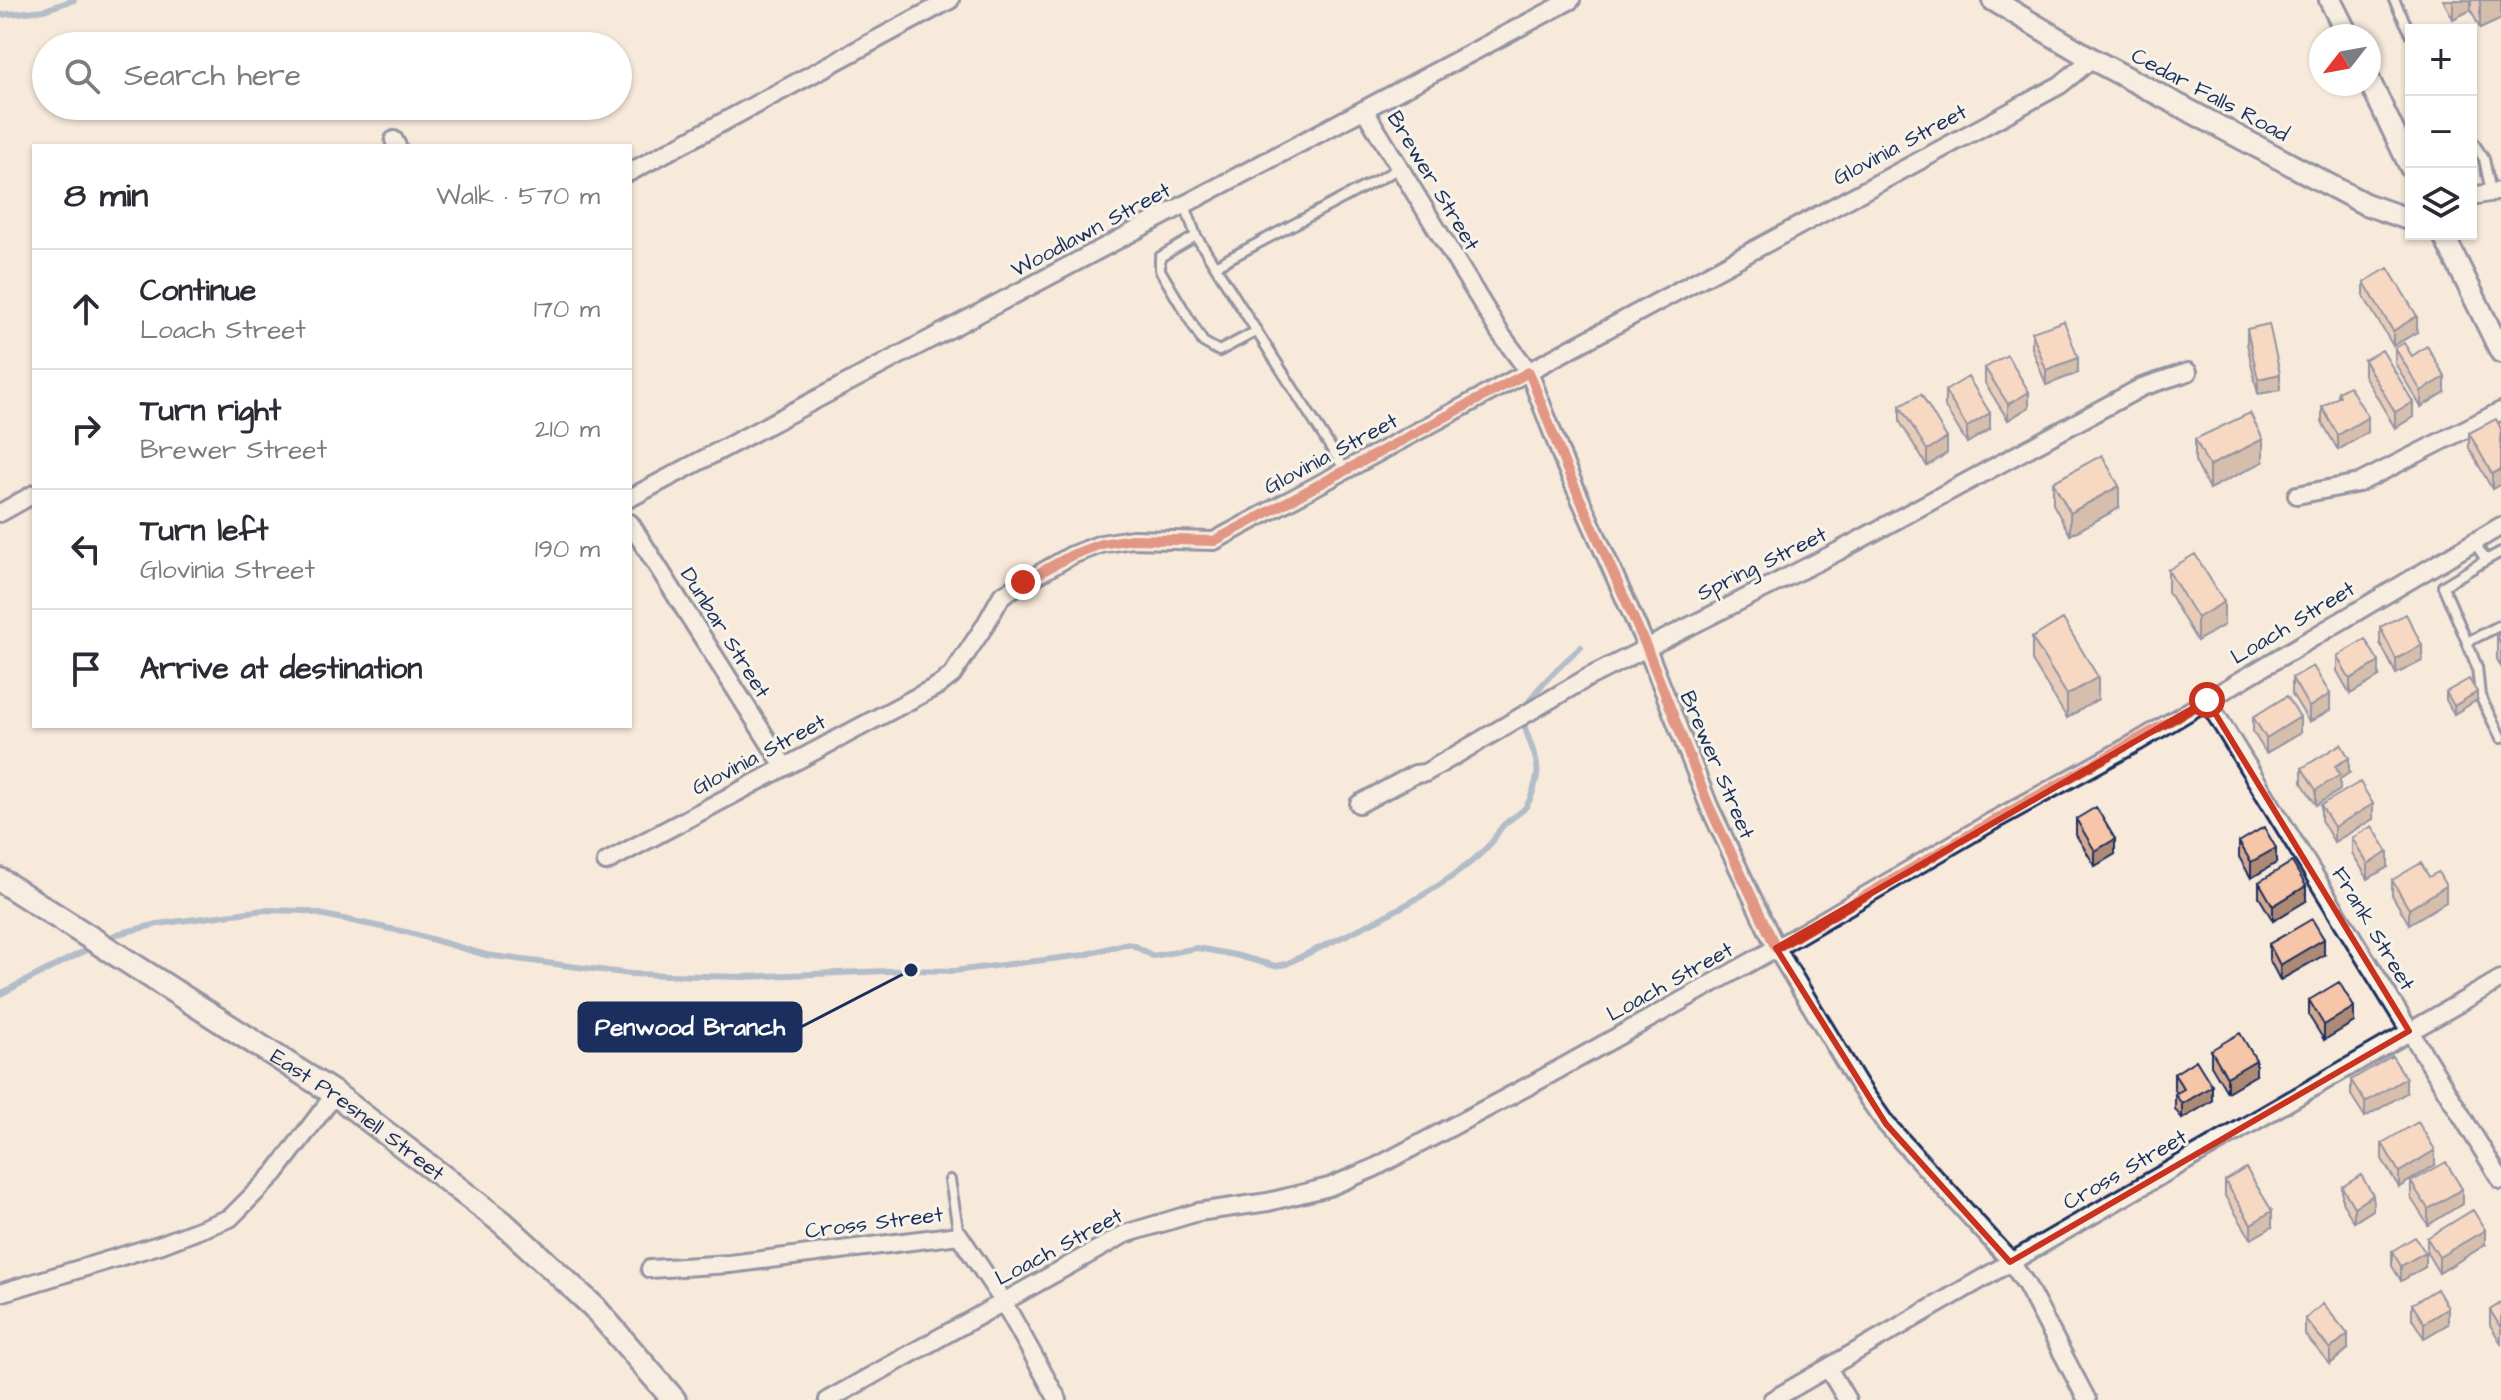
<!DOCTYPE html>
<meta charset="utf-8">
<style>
:root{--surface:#fff;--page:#f2f2f3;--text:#2b2b33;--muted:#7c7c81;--line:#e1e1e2}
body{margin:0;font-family:"Architects Daughter",sans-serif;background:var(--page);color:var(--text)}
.controls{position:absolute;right:24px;top:24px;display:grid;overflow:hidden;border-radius:0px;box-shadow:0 2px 6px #0004}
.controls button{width:72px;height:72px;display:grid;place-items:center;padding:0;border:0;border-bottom:2px solid var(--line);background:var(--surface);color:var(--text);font:40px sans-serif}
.compass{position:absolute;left:2309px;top:24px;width:72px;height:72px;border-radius:50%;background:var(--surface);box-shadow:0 2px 6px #0004;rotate:239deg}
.stop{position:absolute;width:24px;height:24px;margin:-18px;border:6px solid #c8321e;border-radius:50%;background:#fff}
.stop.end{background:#c8321e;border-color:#fff;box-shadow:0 2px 8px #0008}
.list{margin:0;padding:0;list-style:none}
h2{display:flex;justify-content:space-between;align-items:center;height:104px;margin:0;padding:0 32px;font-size:34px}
h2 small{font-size:26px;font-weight:400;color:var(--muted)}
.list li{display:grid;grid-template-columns:52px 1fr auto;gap:24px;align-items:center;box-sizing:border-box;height:120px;padding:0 32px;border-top:2px solid var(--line)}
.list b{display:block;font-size:30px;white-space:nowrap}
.list p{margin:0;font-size:26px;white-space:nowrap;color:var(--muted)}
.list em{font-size:26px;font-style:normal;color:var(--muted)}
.icon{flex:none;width:44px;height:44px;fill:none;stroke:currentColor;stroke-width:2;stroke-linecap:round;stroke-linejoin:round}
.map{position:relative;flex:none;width:2501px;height:1400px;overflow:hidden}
.search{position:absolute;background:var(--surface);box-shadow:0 2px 6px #0004;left:32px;top:32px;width:600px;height:88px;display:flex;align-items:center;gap:20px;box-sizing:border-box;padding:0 28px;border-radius:44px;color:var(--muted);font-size:30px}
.panel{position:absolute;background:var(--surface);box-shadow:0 2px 6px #0004;left:32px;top:144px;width:600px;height:584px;border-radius:0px}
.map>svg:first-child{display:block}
</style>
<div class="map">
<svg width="2501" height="1400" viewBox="0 0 2501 1400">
<rect width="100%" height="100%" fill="#f7eadb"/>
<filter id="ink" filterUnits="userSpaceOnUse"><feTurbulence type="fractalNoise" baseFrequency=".0125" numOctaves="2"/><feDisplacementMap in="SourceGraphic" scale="16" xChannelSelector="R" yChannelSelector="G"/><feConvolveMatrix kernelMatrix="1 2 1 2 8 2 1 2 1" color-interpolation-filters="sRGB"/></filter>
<g filter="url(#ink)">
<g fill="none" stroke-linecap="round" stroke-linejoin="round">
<path stroke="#6188b3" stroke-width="6" d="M0,15L44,10L74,0
M105,940L117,934L158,924L264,910L305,911L410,933L486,955L631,974L742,977L911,970L954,971L1084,955L1124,944L1133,945L1153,956L1197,948L1235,955L1275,966L1286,964C1345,935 1448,892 1491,843C1495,839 1497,833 1501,828C1507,820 1517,816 1524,809C1530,803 1534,789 1536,781C1543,760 1522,732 1523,716C1524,697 1567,660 1581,647
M0,994L92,947"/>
<g stroke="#1b2f5e" stroke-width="14">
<path id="service" d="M2394,0L2411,34
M2471,139L2484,159L2491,192
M1185,205L1196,236L1345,470
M1196,236L1160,257V270L1203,342L1219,351L1257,331
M1215,266L1400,168
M2474,542L2486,560L2443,586L2467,642L2501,625
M2486,560L2501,552
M2467,642L2477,667L2480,696L2501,738
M950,1180L959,1235"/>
</g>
<g stroke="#1b2f5e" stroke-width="22">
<path id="minor" d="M1365,111L1500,333L1529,372L1565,465L1646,646L1709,806L1776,948L1860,1087L1886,1124L2007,1257L2026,1284L2087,1400
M394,140L397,146
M630,172L950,0
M2471,196L2501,191
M2297,495L2359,483L2501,411
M630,498L1571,0
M0,513L34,494
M630,523L784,766
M2207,700L2501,1180
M1359,804L1415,774L1425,773L1587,678L1837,552L2142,387L2188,372
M606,862L939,685L952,675L984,627L1002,595L1072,555L1101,544L1132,539L1214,541L2060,85L2092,59
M650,1269L730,1264L959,1235L1003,1301L1058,1400
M0,1293L162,1244L230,1218L275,1173L335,1094
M1828,1368L1847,1400
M828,1400L1125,1234L1198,1212L1268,1202L1329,1187L1374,1168L1536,1082L1776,948L1991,822L2137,742L2501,526
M1772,1400L2501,979"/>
</g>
<g stroke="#1b2f5e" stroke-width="26">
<path id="tertiary" d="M1993,0L2092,59L2365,204L2411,220
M2330,0L2348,36
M2369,80L2411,168
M2443,234L2501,352"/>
</g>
<g stroke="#1b2f5e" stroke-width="28">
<g id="secondary">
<path id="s1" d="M0,880L335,1094L503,1223L594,1307L674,1400"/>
</g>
</g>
<use href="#service" stroke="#f7f3e8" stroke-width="8"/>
<use href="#minor" stroke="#f7f3e8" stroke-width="16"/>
<use href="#tertiary" stroke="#f7f3e8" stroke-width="20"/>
<use href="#secondary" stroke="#f7f3e8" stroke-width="22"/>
</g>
<path fill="#d4a990" stroke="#1b2f5e" stroke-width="2" d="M2443,0H2501V19L2480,29L2471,10L2453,19Z
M2364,282L2417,332L2393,346L2364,297Z
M2247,329L2280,390L2258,394L2247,344Z
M2032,332L2078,373L2046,385L2032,348Z
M2395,348L2445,392L2421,407L2395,363Z
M2364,360L2413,417L2395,428L2364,375Z
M1985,368L2029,407L2008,420L1985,383Z
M1945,391L1990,429L1967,443L1945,407Z
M2338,392L2368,432L2338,450L2322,422V407L2338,397Z
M1900,406L1947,453L1927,466L1900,422Z
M2501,429V484L2492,489L2469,448V433Z
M2195,439L2263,462L2209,489L2195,461Z
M2053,482L2119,508L2070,535L2053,504Z
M2168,570L2224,625L2197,641L2168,592Z
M2380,627L2422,661L2396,674L2380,643Z
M2501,634V668L2497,659V636Z
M2032,638L2098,699L2067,718L2032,661Z
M2337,656L2379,677L2350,694L2337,671Z
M2292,678L2330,710L2309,722L2292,694Z
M2446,692L2477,700L2454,714L2446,700Z
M2253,717L2300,733L2266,753L2253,732Z
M2302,768L2349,773L2340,779V790L2316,805L2302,783Z
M2321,805L2373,819L2334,842L2321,820Z
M2076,819L2115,854L2095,866L2076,835Z
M2352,838L2388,867L2368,879L2352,853Z
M2239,842L2276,863L2251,878L2239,857Z
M2429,877L2446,902L2409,924L2392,895V880Z
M2259,882L2306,901L2273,921L2259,897Z
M2269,944L2324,955L2280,980L2269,959Z
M2309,1000L2354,1022L2324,1040L2309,1016Z
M2211,1050L2256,1075L2227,1092L2211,1065Z
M2174,1074L2212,1101L2182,1119L2175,1109V1094L2177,1093L2174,1089Z
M2351,1080L2406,1093L2365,1117L2351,1095Z
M2382,1143L2435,1165L2399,1187L2382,1159Z
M2225,1181L2272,1227L2251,1239L2225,1196Z
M2411,1182L2462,1204L2428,1225L2411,1198Z
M2342,1187L2373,1210L2354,1222L2342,1202Z
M2427,1238L2485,1245L2439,1273L2427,1253Z
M2392,1251L2425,1267L2401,1281L2392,1266Z
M2501,1303V1343L2490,1325V1310Z
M2412,1304L2448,1324L2424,1338L2412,1319Z
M2305,1319L2348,1349L2330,1364L2305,1335Z"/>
<path fill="#ad8a75" stroke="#1b2f5e" stroke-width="2" d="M2453,0H2471V10L2453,19Z
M2480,0H2501V19L2480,29Z
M2417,316V332L2393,346V331Z
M2078,358V373L2046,385V370Z
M2280,374V390L2258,394V379Z
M2445,377V392L2421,407V391Z
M2029,392V407L2008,420V404Z
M2413,402V417L2395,428V412Z
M1990,413V429L1967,443V427Z
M2368,417V432L2338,450V435Z
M1947,438V453L1927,466V450Z
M2263,439V462L2209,489V466Z
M2501,469V484L2492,489V474Z
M2119,486V508L2070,535V513Z
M2224,602V625L2197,641V618Z
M2422,645V661L2396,674V659Z
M2379,662V677L2350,694V679Z
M2098,677V699L2067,718V695Z
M2477,692V700L2454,714V706Z
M2330,694V710L2309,722V707Z
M2300,717V733L2266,753V738Z
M2349,758V773L2340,779V790L2316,805V790L2335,766Z
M2373,804V819L2334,842V827Z
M2115,839V854L2095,866V851Z
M2276,848V863L2251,878V862Z
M2388,852V867L2368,879V864Z
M2306,886V901L2273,921V906Z
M2446,886V902L2409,924V909Z
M2324,939V955L2280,980V965Z
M2354,1007V1022L2324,1040V1025Z
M2256,1060V1075L2227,1092V1077Z
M2406,1078V1093L2365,1117V1102Z
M2212,1086V1101L2182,1119V1104Z
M2435,1150V1165L2399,1187V1172Z
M2462,1189V1204L2428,1225V1209Z
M2373,1195V1210L2354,1222V1207Z
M2272,1211V1227L2251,1239V1224Z
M2485,1230V1245L2439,1273V1257Z
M2425,1252V1267L2401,1281V1266Z
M2448,1308V1324L2424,1338V1323Z
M2348,1334V1349L2330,1364V1349Z"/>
<path fill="#f7c5a7" stroke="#1b2f5e" stroke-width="2" d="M2388,268L2417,316L2393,331L2364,282Z
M2064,321L2078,358L2046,370L2032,332Z
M2269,324L2280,374L2258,379L2247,329Z
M2404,343L2412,356L2427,346L2445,377L2421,391L2395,348Z
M2382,350L2413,402L2395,412L2364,360Z
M2007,355L2029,392L2008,404L1985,368Z
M1968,377L1990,413L1967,427L1945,391Z
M2349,386L2368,417L2338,435L2322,407L2340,396L2338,392Z
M1921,394L1947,438L1927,450L1900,406Z
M2250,413L2263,439L2209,466L2195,439Z
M2496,419L2501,429V469L2492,474L2469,433Z
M2102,455L2119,486L2070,513L2053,482Z
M2195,554L2224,602L2197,618L2168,570Z
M2406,614L2422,645L2396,659L2380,627Z
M2063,619L2098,677L2067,695L2032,638Z
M2501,634V645L2497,636Z
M2365,639L2379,662L2350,679L2337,656Z
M2313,666L2330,694L2309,707L2292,678Z
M2469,679L2477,692L2454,706L2446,692Z
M2287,696L2300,717L2266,738L2253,717Z
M2341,744L2349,758L2335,766L2340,775L2316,790L2302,768Z
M2360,782L2373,804L2334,827L2321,805Z
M2096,807L2115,839L2095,851L2076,819Z
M2372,826L2388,852L2368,864L2352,838Z
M2264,827L2276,848L2251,862L2239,842Z
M2292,862L2306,886L2273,906L2259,882Z
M2421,863L2429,877L2438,872L2446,886L2409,909L2392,880Z
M2312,919L2324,939L2280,965L2269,944Z
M2339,982L2354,1007L2324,1025L2309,1000Z
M2240,1033L2256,1060L2227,1077L2211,1050Z
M2392,1056L2406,1078L2365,1102L2351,1080Z
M2196,1060L2212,1086L2182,1104L2175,1094L2184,1089L2174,1074Z
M2418,1122L2435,1150L2399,1172L2382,1143Z
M2446,1162L2462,1189L2428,1209L2411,1182Z
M2246,1168L2272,1211L2251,1224L2225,1181Z
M2361,1175L2373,1195L2354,1207L2342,1187Z
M2473,1210L2485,1230L2439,1257L2427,1238Z
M2415,1237L2425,1252L2401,1266L2392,1251Z
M2437,1289L2448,1308L2424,1323L2412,1304Z
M2501,1303V1328L2490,1310Z
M2323,1304L2348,1334L2330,1349L2305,1319Z"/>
</g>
<g fill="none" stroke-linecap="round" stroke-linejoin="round" filter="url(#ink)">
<path stroke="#c8321e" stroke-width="10" d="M1023,582L1072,555L1101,544L1132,539L1214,541L1529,372L1565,465L1646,646L1709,806L1776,948L1991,822L2207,700"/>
</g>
<path d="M0 0H2501V1400H0ZM2207,700L2409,1031L2010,1262L1886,1124L1776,948Z" fill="#f7eadb" fill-opacity=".55" fill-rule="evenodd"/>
<path fill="none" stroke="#c8321e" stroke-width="6" stroke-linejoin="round" d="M2207,700L2409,1031L2010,1262L1886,1124L1776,948Z"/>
<g text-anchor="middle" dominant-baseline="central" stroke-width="6" stroke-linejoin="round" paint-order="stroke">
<g font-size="22" fill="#1b2f5e" stroke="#f7f3e8">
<text transform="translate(2210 95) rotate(28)">Cedar Falls Road</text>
<text transform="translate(1900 145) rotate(-28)">Glovinia Street</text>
<text transform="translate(1433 181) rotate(59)">Brewer Street</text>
<text transform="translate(1091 230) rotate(-28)">Woodlawn Street</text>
<text transform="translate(1331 454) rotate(-28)">Glovinia Street</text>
<text transform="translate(1762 564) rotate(-26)">Spring Street</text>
<text transform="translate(2293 623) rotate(-31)">Loach Street</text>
<text transform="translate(725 633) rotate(58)">Dunbar Street</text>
<text transform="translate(759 755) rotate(-28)">Glovinia Street</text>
<text transform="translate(1717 765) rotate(67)">Brewer Street</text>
<text transform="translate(2373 929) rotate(59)">Frank Street</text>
<text transform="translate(1670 982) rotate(-29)">Loach Street</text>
<text stroke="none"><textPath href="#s1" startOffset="428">East Presnell Street</textPath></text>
<text transform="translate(2125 1170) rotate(-30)">Cross Street</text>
<text transform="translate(874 1223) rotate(-7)">Cross Street</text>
<text transform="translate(1059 1247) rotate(-28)">Loach Street</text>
</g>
</g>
<path fill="none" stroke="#1b2f5e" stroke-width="3" d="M911 970L801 1027"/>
<circle fill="#1b2f5e" stroke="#f7f3e8" stroke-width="3" cx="911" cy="970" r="8"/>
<rect fill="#1b2f5e" stroke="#1b2f5e" stroke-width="3" x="579" y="1003" width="222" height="48" rx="8"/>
<g font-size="24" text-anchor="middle" font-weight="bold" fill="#fff">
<text x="690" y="1035">Penwood Branch</text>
</g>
</svg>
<div class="controls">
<button>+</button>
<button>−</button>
<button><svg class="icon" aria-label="layers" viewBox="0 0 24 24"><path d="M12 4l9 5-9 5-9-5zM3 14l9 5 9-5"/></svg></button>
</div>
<svg class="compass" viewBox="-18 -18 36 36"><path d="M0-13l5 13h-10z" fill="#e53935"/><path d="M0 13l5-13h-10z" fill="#7c7c81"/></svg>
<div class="stop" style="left:2207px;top:700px"></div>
<div class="stop end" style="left:1023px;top:582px"></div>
<div class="search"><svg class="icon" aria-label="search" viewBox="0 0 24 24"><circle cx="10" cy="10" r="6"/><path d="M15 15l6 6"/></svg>Search here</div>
<section class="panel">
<h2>8 min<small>Walk · 570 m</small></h2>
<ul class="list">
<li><svg class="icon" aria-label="ahead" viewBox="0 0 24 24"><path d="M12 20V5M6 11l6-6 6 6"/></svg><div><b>Continue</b><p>Loach Street</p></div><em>170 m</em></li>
<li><svg class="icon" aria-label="right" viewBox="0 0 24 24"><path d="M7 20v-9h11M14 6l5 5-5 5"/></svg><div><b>Turn right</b><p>Brewer Street</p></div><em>210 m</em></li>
<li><svg class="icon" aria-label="left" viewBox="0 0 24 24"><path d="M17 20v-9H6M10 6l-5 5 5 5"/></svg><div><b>Turn left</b><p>Glovinia Street</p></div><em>190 m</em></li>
<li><svg class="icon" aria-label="arrive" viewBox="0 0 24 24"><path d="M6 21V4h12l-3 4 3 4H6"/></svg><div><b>Arrive at destination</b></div></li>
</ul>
</section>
</div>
